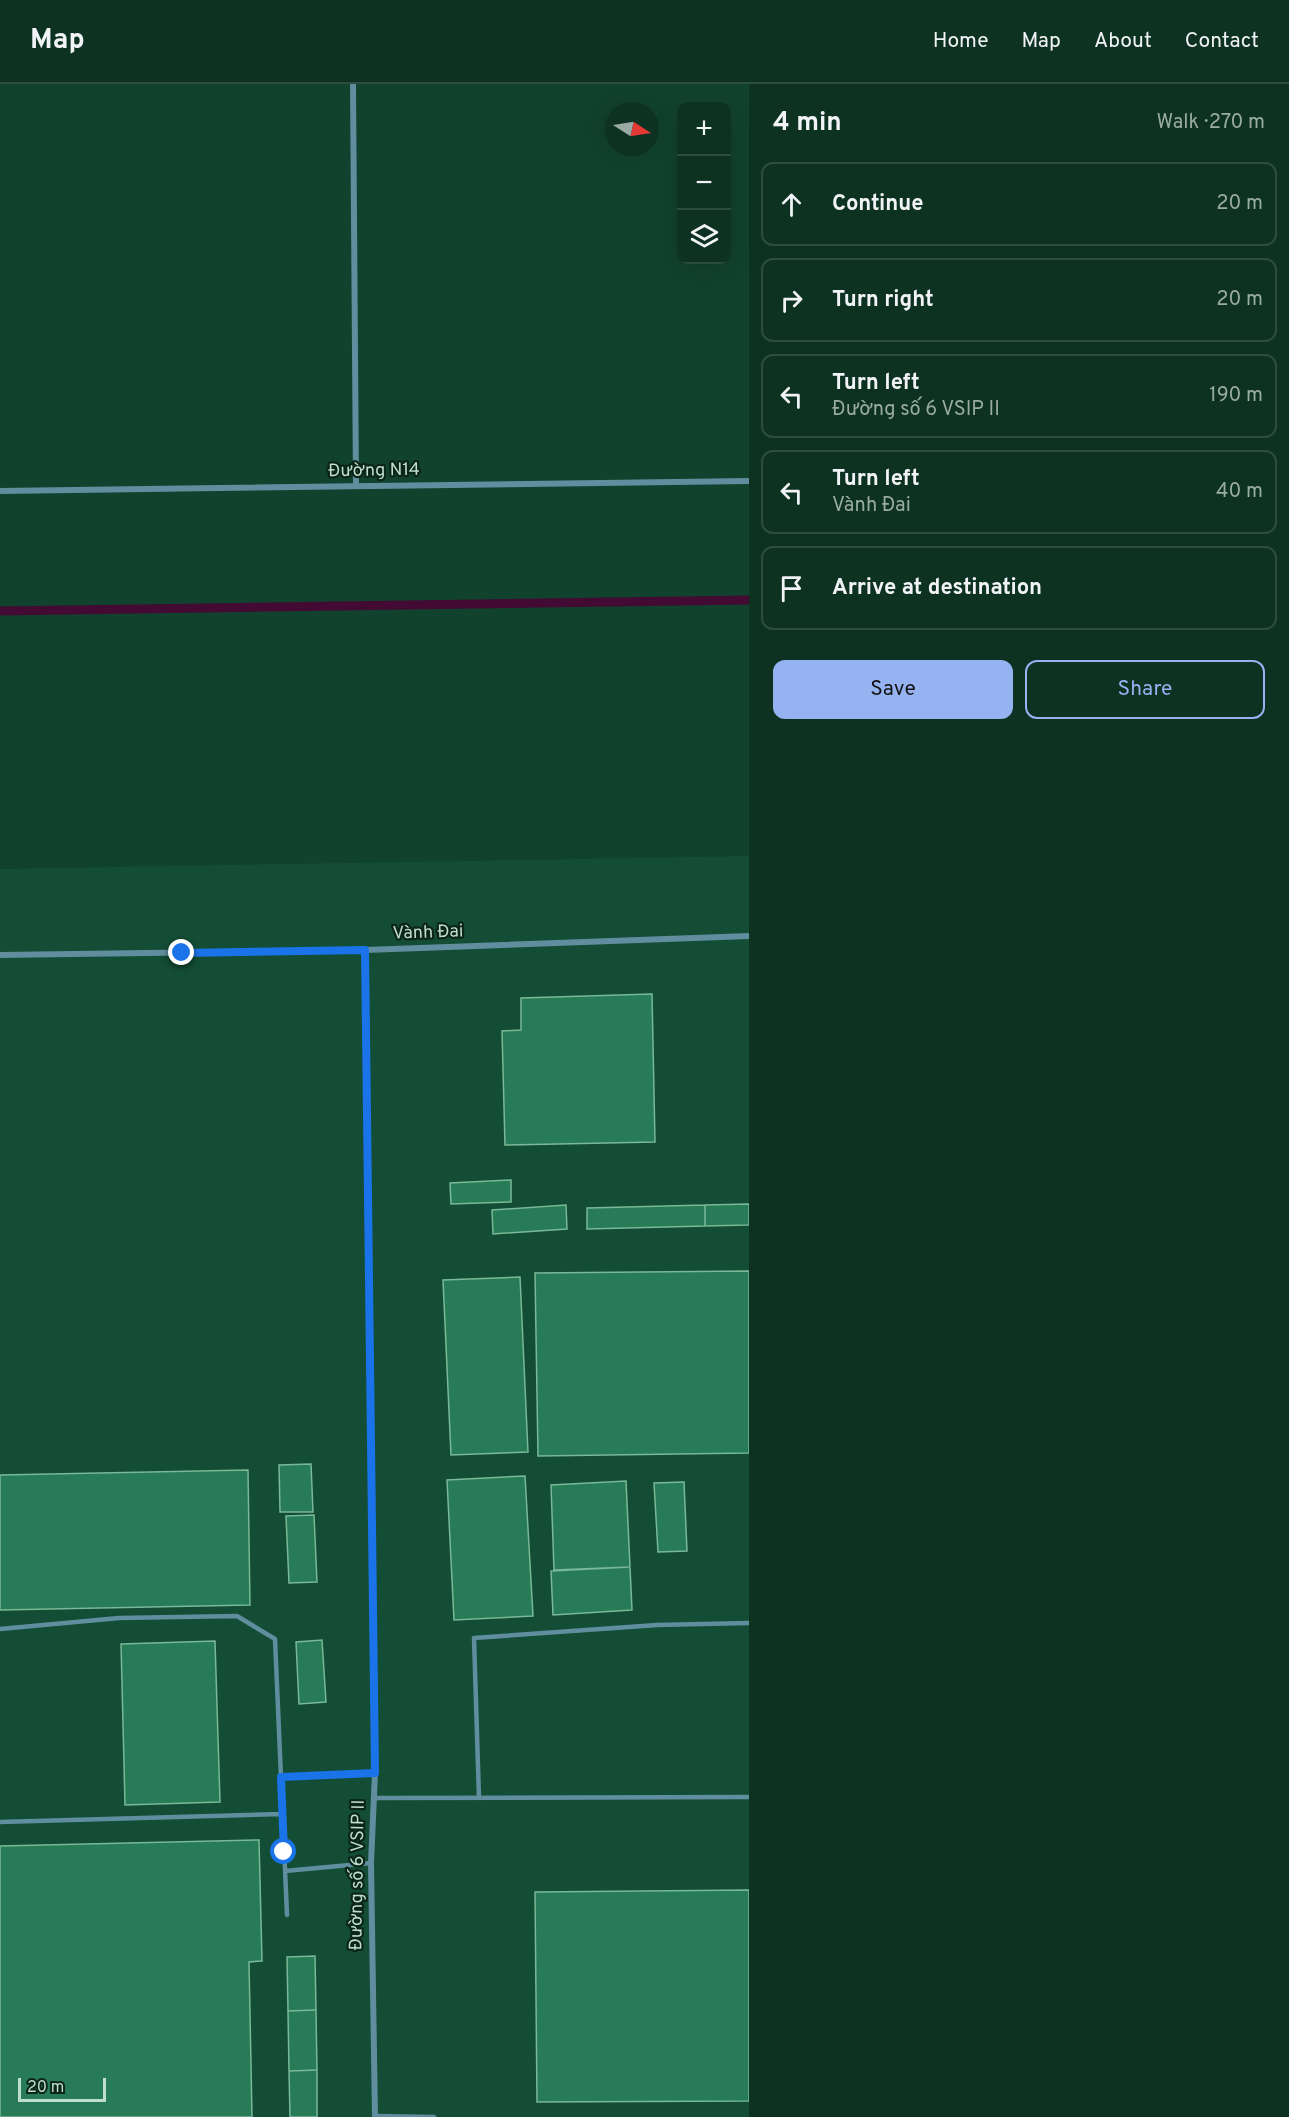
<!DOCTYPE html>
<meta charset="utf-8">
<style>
:root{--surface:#0d3222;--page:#1b3e2f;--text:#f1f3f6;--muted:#9aaaa5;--line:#2d4d40;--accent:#95b2f1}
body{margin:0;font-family:Overpass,sans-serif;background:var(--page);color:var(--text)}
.controls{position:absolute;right:18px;top:18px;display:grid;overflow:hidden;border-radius:12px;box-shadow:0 6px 24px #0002}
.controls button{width:54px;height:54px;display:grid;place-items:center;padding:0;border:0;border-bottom:2px solid var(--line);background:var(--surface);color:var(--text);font:30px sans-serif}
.compass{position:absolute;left:605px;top:18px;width:54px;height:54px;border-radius:50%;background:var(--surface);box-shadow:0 6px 24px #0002;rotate:102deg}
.scale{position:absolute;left:18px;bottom:15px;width:88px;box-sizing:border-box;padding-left:6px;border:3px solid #bfdecc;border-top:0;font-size:16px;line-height:21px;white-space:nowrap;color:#bfdecc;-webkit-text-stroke:4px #0b2519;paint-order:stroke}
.stop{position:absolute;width:18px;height:18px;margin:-14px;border:4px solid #1a73e8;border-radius:50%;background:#fff}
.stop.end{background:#1a73e8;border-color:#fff;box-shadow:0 2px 6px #0008}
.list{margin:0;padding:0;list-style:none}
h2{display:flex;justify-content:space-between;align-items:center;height:78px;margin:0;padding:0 24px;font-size:26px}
h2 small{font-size:20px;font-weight:400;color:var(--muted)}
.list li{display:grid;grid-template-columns:39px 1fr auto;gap:18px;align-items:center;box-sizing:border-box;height:84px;margin:0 12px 12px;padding:0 12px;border:2px solid var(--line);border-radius:12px}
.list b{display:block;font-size:22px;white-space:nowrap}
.list p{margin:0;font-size:20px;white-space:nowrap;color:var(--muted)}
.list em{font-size:20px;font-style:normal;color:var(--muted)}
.actions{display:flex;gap:12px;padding:18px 24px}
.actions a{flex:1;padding:14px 0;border:2px solid var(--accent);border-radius:12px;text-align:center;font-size:21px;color:var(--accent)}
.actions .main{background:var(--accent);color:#111}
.icon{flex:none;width:33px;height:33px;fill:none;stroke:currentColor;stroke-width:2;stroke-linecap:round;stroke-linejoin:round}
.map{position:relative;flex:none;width:749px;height:2033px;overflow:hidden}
header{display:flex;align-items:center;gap:36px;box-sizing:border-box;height:84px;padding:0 30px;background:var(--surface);border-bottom:2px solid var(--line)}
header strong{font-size:28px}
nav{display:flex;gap:33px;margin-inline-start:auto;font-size:21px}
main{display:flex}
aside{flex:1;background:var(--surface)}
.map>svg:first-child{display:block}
</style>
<header>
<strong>Map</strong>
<nav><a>Home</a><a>Map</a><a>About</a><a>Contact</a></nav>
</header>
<main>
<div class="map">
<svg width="749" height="2033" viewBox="0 0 749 2033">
<rect width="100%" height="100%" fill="#11422d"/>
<path fill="#134d35" d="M749,772V2033H0V785Z"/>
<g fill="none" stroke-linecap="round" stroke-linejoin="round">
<path stroke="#430b34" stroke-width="9" d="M0,527L749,516"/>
</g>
<path fill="#287b57" stroke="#79b898" stroke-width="1.5" d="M652,910L655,1058L505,1061L502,947L521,946V914Z
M511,1096V1118L451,1120L450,1099Z
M749,1120V1141L705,1142V1121Z
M566,1121L567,1145L493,1150L492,1126Z
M705,1121V1142L587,1145V1124Z
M749,1187V1369L538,1372L535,1189Z
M520,1193L528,1368L451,1371L443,1196Z
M311,1380L313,1428H280L279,1381Z
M248,1386L250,1521L0,1526V1391Z
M525,1392L533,1532L454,1536L447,1396Z
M626,1397L630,1483L554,1486L551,1401Z
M684,1398L687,1467L658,1468L654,1399Z
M314,1431L317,1498L289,1499L286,1432Z
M630,1483L632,1526L553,1531L551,1487Z
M322,1556L326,1618L299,1620L296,1558Z
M215,1557L220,1718L125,1721L121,1560Z
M259,1756L262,1877L249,1878L252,2033H0V1762Z
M749,1806V2017L537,2018L535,1808Z
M315,1872L316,1926L288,1927L287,1873Z
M316,1926L317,1986L289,1987L288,1927Z
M317,1986V2033H290L289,1987Z"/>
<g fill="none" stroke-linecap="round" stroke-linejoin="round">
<path stroke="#608e9e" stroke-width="4.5" d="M0,1545L119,1534L237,1532L275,1555L287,1831
M281,1693L375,1689
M374,1714L749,1713
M479,1714L474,1554L657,1541L749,1539
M0,1738L282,1730
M285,1787L371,1779
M375,2032L434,2033"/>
<path stroke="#608e9e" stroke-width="6" d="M353,0L356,402
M0,407L749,397
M365,866L375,1689L371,1779L375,2033
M0,871L365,866L749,852"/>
</g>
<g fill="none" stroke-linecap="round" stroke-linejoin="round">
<path stroke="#1a73e8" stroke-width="8" d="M182,869L365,866L375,1689L281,1693L284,1768"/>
</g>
<g text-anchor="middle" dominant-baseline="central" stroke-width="4.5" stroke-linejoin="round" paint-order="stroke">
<g font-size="18" fill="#bfdecc" stroke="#0b2519">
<text transform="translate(374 387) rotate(-1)">Đường N14</text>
<text transform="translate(428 849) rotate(-2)">Vành Đai</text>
<text transform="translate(358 1791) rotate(-89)">Đường số 6 VSIP II</text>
</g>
</g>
</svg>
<div class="controls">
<button>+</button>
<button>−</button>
<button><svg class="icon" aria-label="layers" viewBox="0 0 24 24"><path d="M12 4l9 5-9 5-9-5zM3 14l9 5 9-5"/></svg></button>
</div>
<svg class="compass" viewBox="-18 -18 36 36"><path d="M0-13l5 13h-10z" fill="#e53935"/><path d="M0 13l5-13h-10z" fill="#9aaaa5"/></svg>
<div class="scale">20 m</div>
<div class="stop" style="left:284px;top:1768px"></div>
<div class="stop end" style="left:182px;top:869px"></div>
</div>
<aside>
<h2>4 min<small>Walk · 270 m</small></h2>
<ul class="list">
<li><svg class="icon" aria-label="ahead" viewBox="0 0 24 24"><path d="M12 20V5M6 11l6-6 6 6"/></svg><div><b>Continue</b></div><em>20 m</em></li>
<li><svg class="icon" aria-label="right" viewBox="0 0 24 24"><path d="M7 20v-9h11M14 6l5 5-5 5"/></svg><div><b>Turn right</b></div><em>20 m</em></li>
<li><svg class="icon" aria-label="left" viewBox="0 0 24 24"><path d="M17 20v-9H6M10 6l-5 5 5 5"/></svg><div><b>Turn left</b><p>Đường số 6 VSIP II</p></div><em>190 m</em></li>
<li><svg class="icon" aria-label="left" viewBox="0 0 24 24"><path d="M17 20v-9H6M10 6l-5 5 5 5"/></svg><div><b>Turn left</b><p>Vành Đai</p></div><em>40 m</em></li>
<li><svg class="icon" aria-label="arrive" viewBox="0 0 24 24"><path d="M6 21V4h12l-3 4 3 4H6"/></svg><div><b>Arrive at destination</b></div></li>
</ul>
<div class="actions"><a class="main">Save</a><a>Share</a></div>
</aside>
</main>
